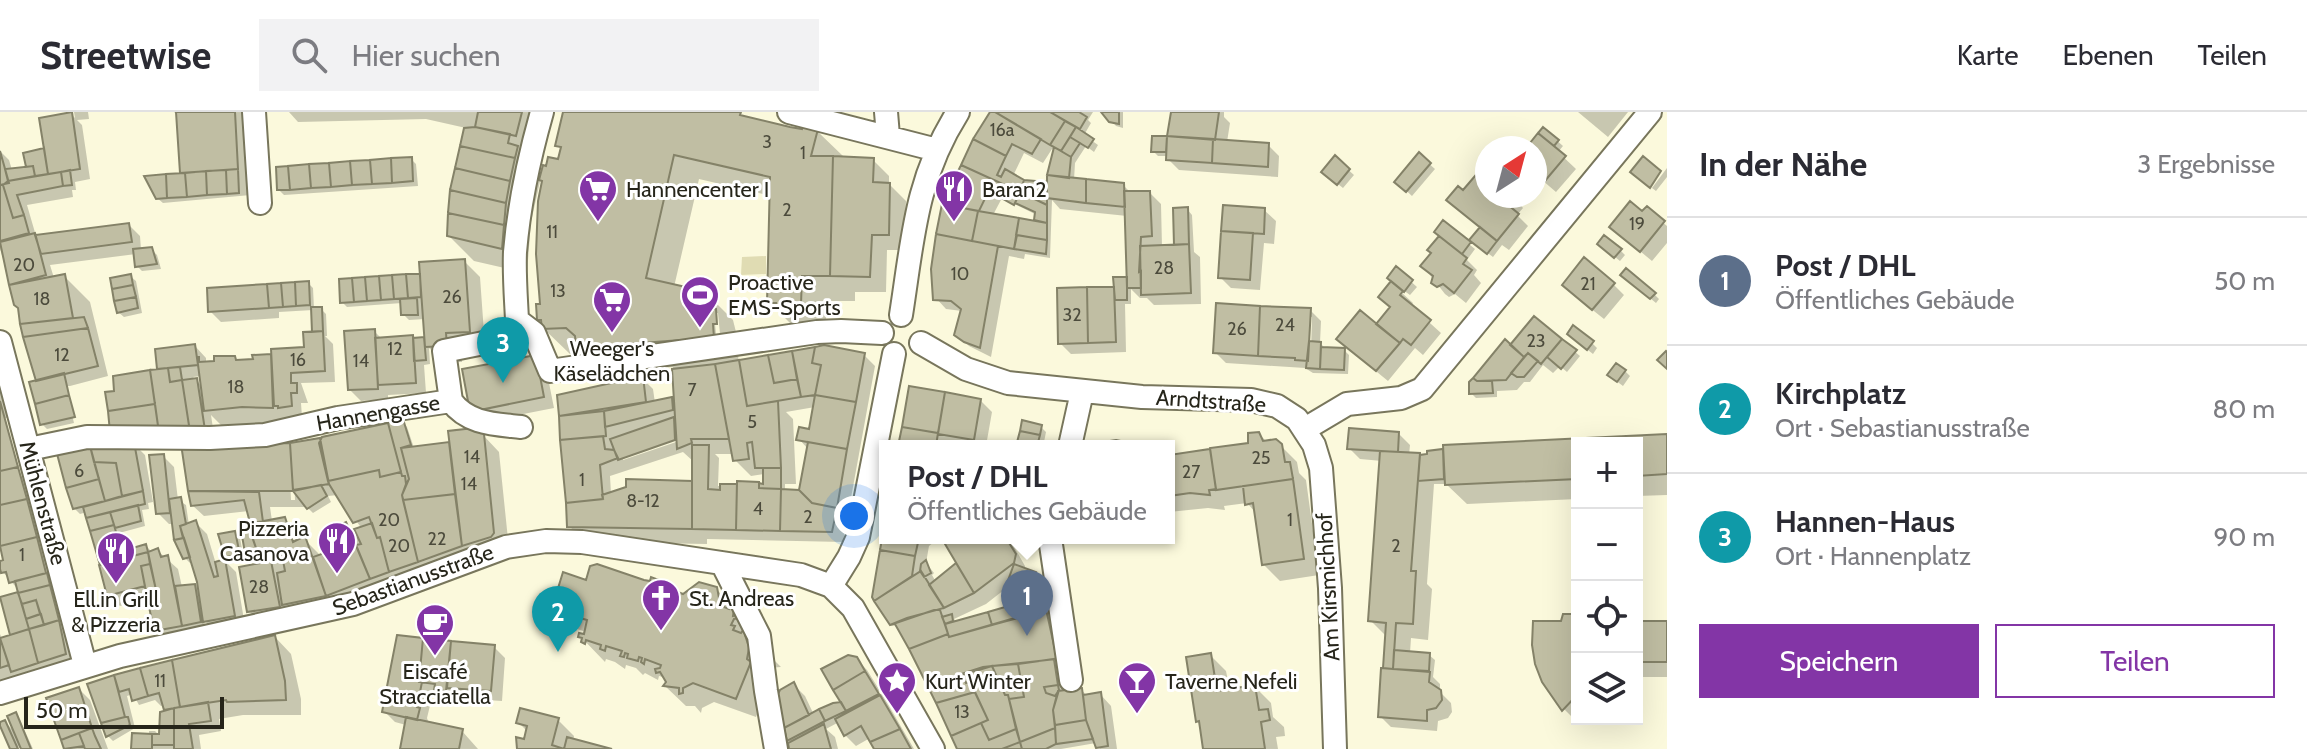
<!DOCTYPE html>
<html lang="de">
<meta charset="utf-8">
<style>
:root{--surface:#fff;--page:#f2f2f3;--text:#2b2b33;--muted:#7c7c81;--line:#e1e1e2;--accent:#8335a6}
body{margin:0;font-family:Cabin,sans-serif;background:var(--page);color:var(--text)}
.controls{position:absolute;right:24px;bottom:24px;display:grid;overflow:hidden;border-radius:0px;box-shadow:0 8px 32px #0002}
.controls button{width:72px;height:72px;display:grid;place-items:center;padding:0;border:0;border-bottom:2px solid var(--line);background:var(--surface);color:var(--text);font:40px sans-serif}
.compass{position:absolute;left:1475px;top:24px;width:72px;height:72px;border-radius:50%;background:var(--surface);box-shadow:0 8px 32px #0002;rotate:36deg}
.scale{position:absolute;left:24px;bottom:20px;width:200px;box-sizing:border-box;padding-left:8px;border:4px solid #26251a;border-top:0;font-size:22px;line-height:28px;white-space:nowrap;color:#26251a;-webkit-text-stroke:6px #fff;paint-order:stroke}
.you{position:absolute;left:854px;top:404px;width:28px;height:28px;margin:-20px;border:6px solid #fff;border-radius:50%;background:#1a73e8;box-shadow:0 0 0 12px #1a73e833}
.badge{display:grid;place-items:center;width:52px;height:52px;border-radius:50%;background:var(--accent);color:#fff;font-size:26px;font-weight:700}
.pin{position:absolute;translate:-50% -66px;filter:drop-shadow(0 2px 4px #0008)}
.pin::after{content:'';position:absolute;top:42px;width:28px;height:24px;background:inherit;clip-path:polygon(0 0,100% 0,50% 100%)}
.popup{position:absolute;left:879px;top:328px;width:296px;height:104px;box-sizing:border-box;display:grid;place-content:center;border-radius:0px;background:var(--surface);filter:drop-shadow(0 2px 6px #0005);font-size:26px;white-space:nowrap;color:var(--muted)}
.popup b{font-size:30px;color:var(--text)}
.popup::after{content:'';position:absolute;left:50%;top:100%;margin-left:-16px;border:16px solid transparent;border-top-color:var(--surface)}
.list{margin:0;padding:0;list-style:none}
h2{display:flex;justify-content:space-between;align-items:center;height:104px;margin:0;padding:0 32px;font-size:34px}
h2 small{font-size:26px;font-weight:400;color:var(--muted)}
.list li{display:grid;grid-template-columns:52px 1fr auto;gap:24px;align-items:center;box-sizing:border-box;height:128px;padding:0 32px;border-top:2px solid var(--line)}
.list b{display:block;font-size:30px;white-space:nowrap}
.list p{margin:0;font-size:26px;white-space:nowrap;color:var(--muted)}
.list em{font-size:26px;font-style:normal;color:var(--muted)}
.actions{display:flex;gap:16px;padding:24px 32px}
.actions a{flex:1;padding:18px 0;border:2px solid var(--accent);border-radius:0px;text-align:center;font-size:28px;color:var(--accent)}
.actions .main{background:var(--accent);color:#fff}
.icon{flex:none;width:44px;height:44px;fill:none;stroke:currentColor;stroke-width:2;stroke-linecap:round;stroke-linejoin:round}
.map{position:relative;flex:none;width:1667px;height:637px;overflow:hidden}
header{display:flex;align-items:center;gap:48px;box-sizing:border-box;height:112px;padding:0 40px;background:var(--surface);border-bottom:2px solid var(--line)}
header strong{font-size:38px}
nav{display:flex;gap:44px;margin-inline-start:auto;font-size:28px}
.search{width:560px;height:72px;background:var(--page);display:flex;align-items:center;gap:20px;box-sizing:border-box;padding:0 28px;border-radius:0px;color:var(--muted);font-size:30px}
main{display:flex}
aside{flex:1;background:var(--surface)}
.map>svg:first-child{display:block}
</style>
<header>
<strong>Streetwise</strong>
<div class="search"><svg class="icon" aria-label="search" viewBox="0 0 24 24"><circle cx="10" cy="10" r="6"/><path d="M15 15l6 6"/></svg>Hier suchen</div>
<nav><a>Karte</a><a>Ebenen</a><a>Teilen</a></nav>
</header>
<main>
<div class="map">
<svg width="1667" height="637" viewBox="0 0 1667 637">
<rect width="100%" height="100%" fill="#fbf9dc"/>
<path fill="#e0dcb3" d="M766,144V162L741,163L742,145Z"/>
<path fill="#0003" fill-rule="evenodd" d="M74,0H88L89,7L77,8L82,13L90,67L75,70L76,78H72L73,85L27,93L36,124L129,113L140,124L141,138L151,137L157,143L161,157L142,159L137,154L136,142L50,153L54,166L64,164L90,190L108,264L70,274L78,310L70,274H65L74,311L47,317L42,312L38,270L25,214L0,137V39L9,48L12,58L28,57L71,2L75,6Z
M174,0H261L262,82L163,91L157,86L185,63L182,60L179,5Z
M289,0H533L548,18L541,48L535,47L534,53L543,62L560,49L562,38L557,33L565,0H737L745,6L790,17L817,19L843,44L842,47L873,48L889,64V72L906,89L904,138H887L886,180H855V189H826V217L795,216L769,190L772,84L699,67L674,175L707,182L733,208L736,220L741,224L737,237L739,250L824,235L864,243L875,254L843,430L707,427V432L586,430L569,414L559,284L642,266L653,277L655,291L671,288L676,292L673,255L603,260L584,241L570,242L544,217L539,207L542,194L545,66L541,65L531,110L527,161L474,149L449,124L466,16L426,7L298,10ZM714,201H718L720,222H716ZM815,295L811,319L799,327L808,337L801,380L785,379V372H796L793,307L786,300ZM684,323L685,327L623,348V343ZM683,340L694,350V371L611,382L610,364ZM715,342H733L735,348L751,364L764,362L765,374H718L719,346Z
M993,0H1093L1088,8L1091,11L1084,23L1098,33L1094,40L1086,34L1075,51L1074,68L1123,73L1131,81H1150L1161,92L1162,135H1176L1187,97L1192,103L1194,140L1200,145L1201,192L1154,193L1147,186H1140L1131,177V192H1125L1126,240L1071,242L1060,231L1059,178L1116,177L1129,167L1127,104L1060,97L1052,88L1050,146L1025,142L1024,147L1009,144L991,245L969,234L958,223L962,199L946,197L935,185L944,93L975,29ZM1052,37L1055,38L1049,72L1024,70L1013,64L1024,41L1043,51ZM1002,86L1037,103L1036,111L993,103Z
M1104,0H1123V16L1116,14Z
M1173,0H1224V5L1230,11L1227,30L1268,33L1279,44L1278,65L1179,58L1168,47V44H1158L1153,39L1166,26L1170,30Z
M1578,0H1628L1608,25Z
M1544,17L1563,34L1558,40L1576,57L1556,80L1535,62V36H1528Z
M1419,43L1435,57L1412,84L1397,70Z
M1335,46L1354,63L1343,76L1329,65Z
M411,47L416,52L418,74L284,83L279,78Z
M1487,52V84H1513L1523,96L1517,103L1528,114L1509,138L1502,133L1493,145L1477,133L1482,117L1464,81Z
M1667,56V65L1656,79L1652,76Z
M1647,97L1667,114V131L1652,149L1623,125Z
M1264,98L1276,109L1274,132L1264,131L1260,178L1231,176L1220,165Z
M1443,111L1475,137L1467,148L1477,158L1474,163L1481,171L1466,191L1455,182L1449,185L1445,182L1423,154L1433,141L1430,138L1441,124Z
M1605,137L1620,138L1625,143L1620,149Z
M464,149L480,165L485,235L461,236L462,250H444L429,236L430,252L424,253L426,281L388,283V287L361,289L350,278L374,219L382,227L423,228L427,231L425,207L409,208L403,202L402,191L347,195L342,190Z
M1397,157L1417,175L1410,183L1403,178L1401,180L1413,191L1411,194L1441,221L1423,243L1415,236L1388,269L1350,238L1377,215L1392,196Z
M130,164L136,169L142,201L124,205L118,200Z
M1628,168L1654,182L1659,187L1656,191Z
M308,171L313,176L314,197H321L326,202L327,224H325L333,232L335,270L301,271L308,291H301L302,305H288V311H259L222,314L211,303L215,330L289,333L292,336L402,310L407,315L414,336L451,331L483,323L499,340L509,437L472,445L260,510L249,499L266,452L260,444L252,445L247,440L243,419L252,417L249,399L204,404L192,393L183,331L132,330L145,343L153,390L148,391L149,397L142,398L145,414L119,421L120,425L114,427L118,442L146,434L152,440L158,439L178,457L182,475L195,474L201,480L193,450L190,451L185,446L176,427L174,412H169L158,401L163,344L174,355L178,388L186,393L189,413L196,411L207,422L216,452L225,449L236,460L245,514L216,520L204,508L205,514L167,529L155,518L149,486L120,494L109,483L87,400L80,402L74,396L125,332L116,280L159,259L157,239L195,234L206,246V251L234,246L238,250L255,249L270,244L274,248L306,237L317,222L313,198L279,200V206L221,210L210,199ZM201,264L203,275L193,265ZM289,346H293L295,388H291ZM338,383L362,417L361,428L346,413L336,440L320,443L304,427L302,428L284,407L272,409L270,395H307L313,401L331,390L328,384ZM289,422H293L298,439L294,440Z
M1613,172L1624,183L1604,207L1575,184Z
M1310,198L1321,209L1320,231L1326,237L1344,238L1349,243L1348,262L1313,261L1305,256L1226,251L1215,240ZM1308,205H1312L1311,239H1307Z
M1574,227L1592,231L1597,236L1593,242Z
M1561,228L1580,244L1567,260L1560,254L1553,261L1543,253L1530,270H1524L1517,278L1497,279V285L1476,286L1471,281L1481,272L1475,266L1511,235Z
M546,256L554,296L483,310L464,259Z
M1625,259L1630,264L1623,274L1615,268Z
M0,269L63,515L69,521L76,553L0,570V522L2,527L13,524L2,487L21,481L3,460L5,450L0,428ZM4,306H8L22,364L19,365Z
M910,276L981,289L992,300L986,334H900Z
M1041,315L1046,320L1044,330L1048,334H1018Z
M1259,322L1267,330L1280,333L1297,350L1299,361L1306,368L1319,463L1280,469L1264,453L1256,401L1247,391L1224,394L1225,398L1208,396L1169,400V345L1249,332Z
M1399,322L1410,333L1409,343L1421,345L1442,339L1445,343V335L1667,324V383L1637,384V331H1577V387L1467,392L1446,372H1434L1427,472L1432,477L1428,528L1411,526L1410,541L1429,543L1435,548L1433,565L1440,572V580L1451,591L1452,600L1448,606L1438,609L1437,619L1391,615L1380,604L1387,525L1370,508L1382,349L1360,347L1349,336Z
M235,421L240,426L244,447L232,449L227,444Z
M885,421V426H939L929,434L926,451L934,461L932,463L936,470L959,452L956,426H1009L1025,454V458L1040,467L1033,486L1014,479L1009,474L986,492L954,507L956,509L1018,494L1025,505L1046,499L1062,515L1067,580L1081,578L1088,584L1100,582L1111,594L1117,637H1100L1096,631L1061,637H960L911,536L874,485Z
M587,470L666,473L673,480L684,484L713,474L734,495L766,540L781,555L768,556L770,572L756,605L714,590L702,596L701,601L695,594H686L665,574L668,571L663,565L659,564L658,568L645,561L643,563L636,556L626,553L625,557L615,550L606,547L605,550L580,524L590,526L583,519L574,516L554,496Z
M1577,504V607H1586L1580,613L1564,597L1544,570L1562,511Z
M1667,511V565H1637V512Z
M275,525L291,542L301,587V603H243L219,607L221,619L199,623L201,637H134L149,624V619H155L161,625L169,600L165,593L161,594L155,588L139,593L133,582L127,584L135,616L113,629L108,624L114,565Z
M398,525L494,535L505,546L502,589L457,586V589L447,588L440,581H433L427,606L429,612L462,619L478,637H402L406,613L395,610L384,599Z
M1210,543L1226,559L1230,579L1255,575L1271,591L1273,605L1284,615L1285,624L1276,625L1278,637H1205L1202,613L1198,609Z
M856,547L867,558L880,579L848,596V600L882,582L914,637H876L870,626L856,634L845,623L839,610L826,617L835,625L838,637H791L792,631L789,628L794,573L805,584L814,603L844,592Z
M79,577L90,588L108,637H66L48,588Z
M15,603L20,608L33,637H21L18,634L19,637H12L5,610L16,621Z
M558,608L574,624L573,629L604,637H519L525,629L528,620L518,610Z"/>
<path fill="#c0bea3" stroke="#848268" stroke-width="2" d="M72,0L80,57L48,62L39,6Z
M176,0H235L238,57L180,61Z
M478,0H522L516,24L475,15Z
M563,0H741L740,3L790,15L802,17L803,13L818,17L811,44H833L830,164H802L801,192H792L791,196L776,195V191H767L770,65L674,43L646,166L708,180L707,184H711L712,197H716L717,212H713L714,226L681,232L680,228L576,236L575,224L566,216L542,217L541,208H537L536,192H540L536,142L538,89L542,69L539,68L543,53L546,54L548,45L558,47L561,35L555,34Z
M990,0H995L1041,27L1032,42L1012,32L1006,44L973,27Z
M995,0H1050L1065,9L1050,33Z
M1050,0H1079L1087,5L1080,17Z
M1101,0H1119V12L1109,10Z
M1171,0H1219L1215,28L1167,24Z
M1065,9L1076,15L1061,39L1050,33Z
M475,15L510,22L508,31L518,34L515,46L460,34L464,16Z
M1076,15L1094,27L1088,36L1070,25Z
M1543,15L1559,28L1554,34L1538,21Z
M1538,21L1566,44L1544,70L1535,63V36H1526Z
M1152,24H1167L1166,40H1151Z
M1167,24L1213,27L1212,51L1166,48Z
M1070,25L1080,31L1071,45L1061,39Z
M973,27L1006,44L997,63L1001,65L1005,57L1024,68L1020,80L961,53Z
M1213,27L1269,31L1268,55L1212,51Z
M460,34L515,46L510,69L455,56Z
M1054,35L1071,45L1069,66L1047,63Z
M44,36L48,62L35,64L33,54L26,55L23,41Z
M0,39L9,71L0,73Z
M1419,40L1431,51L1406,80L1394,70Z
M1335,43L1350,57L1337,73L1321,60Z
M833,44L874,46L873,70L890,71L889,123H872L870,165L830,164Z
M1643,44L1661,59L1650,76L1630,60Z
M412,45L413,69L392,71L391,46Z
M391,46L392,71L372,72L370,48Z
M370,48L372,72L352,73L350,49Z
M350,49L352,73L331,75L329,51Z
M329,51L331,75L311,76L309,52Z
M309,52L311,76L290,78L288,54Z
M961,53L994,68L979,99L942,92Z
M33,54L35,64L8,69L5,57Z
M288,54L290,78H277L276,55Z
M455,56L510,69L506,91L450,78Z
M238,57L239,81L227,82L226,58Z
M1481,57L1487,62V84H1513L1507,92L1519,102L1497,129L1446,88L1458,74L1463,78Z
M70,58L72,73L63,74L61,60Z
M226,58L227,82L207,83L206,59Z
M206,59L207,83L187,85L185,61Z
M61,60L63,74L17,83L24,103L13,106L3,73L8,69Z
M185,61L187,85L167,86L166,62Z
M166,62L167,86L156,87L144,64Z
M1047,63L1086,67V91L1047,86Z
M1086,67L1124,71L1125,95L1086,91Z
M994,68L1020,80L1014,93L989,79Z
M1024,68L1047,70V93L1020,80Z
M0,73H3L13,106L24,103L29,121L0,129Z
M450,78L506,91L504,113L448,101Z
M1124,79H1150L1152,124L1141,125L1139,160L1141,159V176H1127Z
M1020,80L1047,93V111L1034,108L1035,100L1015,91Z
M1630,89L1642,99L1647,94L1665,109L1640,140L1609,115Z
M942,92L978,99L972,129L936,122Z
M1223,93L1265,96L1264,122L1221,119Z
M1188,95L1189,132L1174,133L1173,96Z
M978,99L1019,106L1014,137L972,129Z
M448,101L504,113L502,137L447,124Z
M1019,106L1047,111V128L1016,123Z
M1443,108L1471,130L1462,142L1434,120Z
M129,111L132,130L41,142L35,123Z
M1480,115L1497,129L1487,142L1469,128Z
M1221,119L1253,121L1250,168L1218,166Z
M35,121L46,163L9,173L0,130Z
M936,122L998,134L980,236L964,230L954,223L961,197L951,189L933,188L931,157Z
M1017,123L1047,128L1046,142L1014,137Z
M1604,123L1622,137L1614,146L1597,132Z
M1439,124L1467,146L1463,152L1472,158L1454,181L1443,172L1437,175L1431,171L1433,164L1420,154L1431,141L1427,138Z
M1189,132L1191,181L1141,183L1140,134Z
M152,135L157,152L135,155L133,137Z
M1584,145L1615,171L1592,198L1562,173Z
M465,147L470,220L446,221L447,234L425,235L419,150Z
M1396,154L1413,168L1404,180L1387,166Z
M1626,156L1656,181L1650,187L1620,163Z
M65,162L73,206L20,212L18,196L14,193L9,173Z
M131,162L133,173L112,177L110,166Z
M406,162H420L421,185L408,186Z
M406,162L408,186L394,187L392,163Z
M392,163L394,187L381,188L379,164Z
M379,164L381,188L367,189L365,165Z
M365,165L367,189L354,190L352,166Z
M1113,165H1127V188H1115Z
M352,166L354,190L340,191L339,167Z
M309,169L310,193L296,194L295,170Z
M1391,169L1403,179L1400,183L1431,208L1411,233L1403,227L1400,231L1376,212L1390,195L1378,185Z
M295,170L296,194L283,195L281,171Z
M281,171L283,195L269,196L267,172Z
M267,172L269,196L208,200L207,176Z
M133,173L136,185L114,189L112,177Z
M1087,175H1114L1116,230L1088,231Z
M1087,175L1088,231L1058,232L1057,176Z
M136,185L138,196L117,201L114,189Z
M417,186L418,203H401L400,187Z
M1216,191L1260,194L1258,244L1213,241Z
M1260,194L1311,196L1308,249L1295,248V246L1258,244Z
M311,195H322L323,219L312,220Z
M1360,198L1400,231L1376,259L1336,227Z
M1534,204L1562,227L1541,252L1528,241L1524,245L1510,233Z
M84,205L88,216L23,225L20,212Z
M1573,213L1594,229L1587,238L1567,222Z
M88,216L98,254L36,269L23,225Z
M375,217L378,277L348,278L344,219Z
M323,219L325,259L291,261V271H297V281H291L292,294L278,296V294H274L271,237L304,235L303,220Z
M413,223L416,271L378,273L375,226Z
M424,225L426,248L414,249L413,226Z
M1505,227L1524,245L1506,268L1477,269L1473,266Z
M1562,227L1577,238L1561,257L1547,245Z
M1309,229L1321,230L1320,257L1306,256Z
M195,232L198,253L157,257L155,237Z
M824,233L865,241L856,290L815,283L821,253L812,251L815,235Z
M815,235L812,251L821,253L815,283L801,285L792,239Z
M1321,235L1345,236L1344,258L1320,257Z
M792,239L797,267L774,271L768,243Z
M1666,239L1667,240V257L1657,248Z
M1528,241L1538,249L1524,265H1517L1511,261Z
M271,242L273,296L242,295L204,299L197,245H199V250L214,249V244H235L236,248L253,247L252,243Z
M536,243L544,285L470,300L462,257Z
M768,243L774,271L797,267L801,285L747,294L739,248Z
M739,248L747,294L778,289L781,356H755L752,330L747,331L749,347L733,349L715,252Z
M1616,251L1626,258L1617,270L1607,263Z
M715,252L729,327H691L692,331L677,337L672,257Z
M180,255L182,268L170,270L168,256Z
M168,256L170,270L182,268L190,320L159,321L150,258Z
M150,258L155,292L108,299L105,280L114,279L113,264Z
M64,261L69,283L35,292L29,270Z
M643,264L646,290L559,304L557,283Z
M197,266L205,318L190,320L182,268Z
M1473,266L1477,269H1492L1493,281L1469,282V270Z
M909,274L945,280L938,321L902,315Z
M945,280L981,287L974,328L938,322Z
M69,283L75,305L40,313L35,292Z
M815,283L856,290L847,337L796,328L799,315L809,317Z
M672,285L673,298L605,315L604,299Z
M0,289L18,355L0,359Z
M155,292L159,321L110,320L108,299Z
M604,299L606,324L560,328L559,304Z
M674,305L675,328L618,348L610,327Z
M403,307L411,333L401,336L409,367L406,372L405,364H402L401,360L388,311Z
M1022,308L1042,313L1040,323L1020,319Z
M388,311L401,360L380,365L379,358L328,369L319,331L322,325Z
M902,315L938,321L936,334H898Z
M474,316L484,322L494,421L491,425L462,434L448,319Z
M1349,316L1399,320L1398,340L1347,337Z
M1020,319L1040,323L1037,334H1016Z
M1259,320L1263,329L1276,327L1282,332L1285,350H1290L1293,367L1216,378L1210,336L1248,331V321Z
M1667,322V362L1637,364V331H1577V367L1445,373L1443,333Z
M603,324L605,337L614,338L618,346L600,353L603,387L566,391L560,328Z
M320,326L329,372L293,378L290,331Z
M1116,328L1130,331L1134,334H1102L1104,330Z
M89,330L99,367L66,376L56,338Z
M89,330H134L143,379L122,384L116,351L94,350Z
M449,330L455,382L403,388L402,383L409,367L401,336Z
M808,330L847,337L837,396L812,391L799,378Z
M290,331L293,379H188L181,332Z
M692,333H709L708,377L720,378V372H737L736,418L692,417Z
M1210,337L1216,377L1209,378L1210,383L1190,381L1169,384V343Z
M1443,337L1444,367L1418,369L1420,343L1427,342V339Z
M1380,339L1420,341L1411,459H1416L1413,512L1396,511L1393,557L1383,556L1386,511L1368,509Z
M164,342L170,401L156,402L149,343Z
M94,350L116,351L122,384L105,389Z
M18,355L27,387L0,393V359Z
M763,356H781V377L759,376V371L763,372Z
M379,358L380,365L401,360L402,364H405L406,372L402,383L418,450L389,460L380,425L377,426L369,405L353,411L329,372L328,369Z
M99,367L105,389L73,397L66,376Z
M626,367L692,369V417L567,415L566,391L603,387L602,383L626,375Z
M1293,367L1304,447L1262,453L1253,391L1245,393L1243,374Z
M737,369L759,370V376L781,377L780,419L736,418Z
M321,373L327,384L307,397L293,379Z
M781,377L799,378L812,391L837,396L832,420L780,419Z
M143,379L145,392L86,406L83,395Z
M188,379L259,380L263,410L250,411L244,388L191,394Z
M455,382L462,434L418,450L403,388Z
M181,385L186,412L180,414L183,426L174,428L169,387Z
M27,387L37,425L0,434V393Z
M138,393L141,409L115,416L110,400Z
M110,400L114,413L90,419L86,406Z
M285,405L293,430L305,424L326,484L282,493L277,461L285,459L282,443L260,448L248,412Z
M196,408L214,465L218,464L215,450L225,447L235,504L203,510L197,470L180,414Z
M346,410L370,467L326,484L313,445L333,438L326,419Z
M885,410V426H919L915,444L880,438Z
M372,411L377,426L380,425L389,460L370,467L356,433L361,432L354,417Z
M114,413L116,420L110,422L117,448L100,453L90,419Z
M249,416L257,439L245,441L241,418Z
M235,419L240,443L225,445L218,422Z
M37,425L46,461L9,471L6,460L1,461L0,457V449L3,448L0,434Z
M184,426L190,445L183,447L174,428Z
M953,426H1006L1016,442L1014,451L974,481L945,432Z
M146,432L148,440L117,448L119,440Z
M158,436L161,445L168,443L182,514L154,519L146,480L156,478L148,440Z
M880,438L915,444L912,464L874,489L872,485Z
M148,440L150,452L141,454L145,474L107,484L99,453Z
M926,448L931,461L924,465L920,459L921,452Z
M271,449L280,495L247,500L239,455Z
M956,451L974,481L944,496L929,473Z
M150,452L156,478L146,480L141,454Z
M597,452L644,468L650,469L651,465L667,471L665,475L683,482L699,470L717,475L719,486L725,485V490L719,493L729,497L731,494L734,496L733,504L739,503V506L734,507L731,513L735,514L733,518L741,521L744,517L747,519L745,523L748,532H754V536H749L747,547L751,550L736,587L693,571L683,576V581L679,582V576L663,574L666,570L660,560L656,561L655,557L660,556L661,553L645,547L644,552L641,550L642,546L639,545L638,549L627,546L628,542L625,541L624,545L620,544L622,539L606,534L605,539L600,537L601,533L586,528L585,532L581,530L582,526L578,525L579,521L584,522L587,508L580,506L578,509L572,510L567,506L568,502L552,496L563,460L586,468L590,454Z
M1014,452L1036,460L1028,482L1006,474Z
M921,459L944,496L907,506L890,513L874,489Z
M47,461L50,473L18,481L15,469Z
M195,472L201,510L182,514L175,474Z
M50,473L59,508L44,513L36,488L22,492L18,481Z
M18,480L29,517L10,523L0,485Z
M36,488L40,502L26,507L22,492Z
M1019,491L1022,505L992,513L988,500Z
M1046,497L1057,547L983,555L927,573L909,537L948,522L949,525Z
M934,498H940L948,522L909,537L895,512L890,513Z
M988,500L992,513L949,525L945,512Z
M41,502L44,513L29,517L26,507Z
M952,502L953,509L945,512L942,505Z
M1563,502H1577V583L1562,599L1542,570L1535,552L1532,533L1533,509H1561Z
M59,508L66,542L38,551L29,517Z
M1637,509H1667V550H1637Z
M29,517L38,551L11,560L0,526Z
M275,523L285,569L286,588L227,590L226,588L180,595L172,548Z
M397,523L423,526L419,570H422L417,595L420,596L417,608L382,600Z
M0,526L9,553L0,556Z
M423,526L451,529L446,579L434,578L435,572L419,570Z
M451,529L495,533L491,579L447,576Z
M1394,538L1430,541L1429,559L1393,557Z
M1211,541L1217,579L1255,573L1259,598L1268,597L1270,608L1261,610L1265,637H1203L1199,609L1196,610L1186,545Z
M848,543L857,545L865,559L833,578L821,557Z
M1054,547L1058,573L1044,575L1046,581L1055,584L1059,578L1053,598L1055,616L1020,630L1009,587L1024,585L1018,552Z
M172,548L180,595L164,598L159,581L148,584L140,556Z
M1018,552L1024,585L1009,587L1008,583H1005L992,554Z
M992,554L1005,583H1008L1016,617L989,628L981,611L988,608L970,570L966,571L962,563Z
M140,556L148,584L132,589L129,577L119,580L114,563Z
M1381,556L1430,560L1429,570L1441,578L1442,588L1436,596L1427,598V609L1378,605Z
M865,559L879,582L846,599L833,578Z
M114,563L125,605L101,611L87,572Z
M962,563L966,571L970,570L975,580L936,591L927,573Z
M794,570L809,603L784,616L776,586L780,578Z
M1058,573L1059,578L1055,584L1046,581L1044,575Z
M79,575L92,616L61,628L46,586Z
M1082,576L1086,608L1055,613L1053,598L1058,579Z
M975,580L988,608L951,624L936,591Z
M1101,580L1108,634L1096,636L1086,608L1083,583Z
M880,583L900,617L870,630L861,614L844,624L835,607Z
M208,590L211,609L189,612L193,637H174V596Z
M841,590L846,599L825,609L819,597L833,591Z
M174,596V633H152V622H159L160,600Z
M520,596L559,606L552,633L564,637L567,625L612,637H517L516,625L524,627L527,614L516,611Z
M819,597L825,609L787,629L784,616Z
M16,600L31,637H21L7,604Z
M125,605H128L130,613L106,625L101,611Z
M406,605L463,617L459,637H400Z
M5,608L18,637H10L0,614V610Z
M1086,608L1093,627L1056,632L1055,613Z
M981,611L989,628L1016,617L1020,630L1002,637H957L951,624Z
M824,612L831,637H789L788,631Z
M92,616L95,624L101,637H85L84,634L79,621Z
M1055,616L1056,632L1046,637H1022L1020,630Z
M900,617L911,637H874L870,630Z
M79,621L84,634L64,637L61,628Z
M132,621L152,622V637H131Z
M1020,630L1022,637H1002Z"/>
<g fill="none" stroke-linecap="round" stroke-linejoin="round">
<g stroke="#78765c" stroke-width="26">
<path id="street" d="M254,0L260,91
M542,0C529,46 519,92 515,140C514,162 516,186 517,208L534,221L550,259L817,220L841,219L882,221
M789,0L937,38
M886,0L888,24
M901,203C913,127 915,68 958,0
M0,230L85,553
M921,231L966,257L1008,271L1142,285L1251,288L1277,294L1297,307L1314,333L1321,356L1330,476L1335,637
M451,289C468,312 494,312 521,315
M1305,317L1347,292L1401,286L1422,277L1650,0
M1070,334L1082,280
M29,337L87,325L210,326L265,323L338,306L451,289L444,239L534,221
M1050,426L1071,568
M722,451L759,524L766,579L776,637
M831,474L849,445L858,425L894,242
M0,581L120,544L353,492L506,435L546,429L582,430L801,463L831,474L853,496L933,637"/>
</g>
<use href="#street" stroke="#fff" stroke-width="22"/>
</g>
<defs>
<g id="supermarket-pin" transform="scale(2)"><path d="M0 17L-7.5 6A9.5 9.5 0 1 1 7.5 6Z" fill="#8335a6" stroke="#fff"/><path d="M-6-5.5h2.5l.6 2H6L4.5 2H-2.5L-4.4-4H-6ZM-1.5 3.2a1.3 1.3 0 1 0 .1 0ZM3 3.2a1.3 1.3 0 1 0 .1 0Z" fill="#fff"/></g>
<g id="restaurant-pin" transform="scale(2)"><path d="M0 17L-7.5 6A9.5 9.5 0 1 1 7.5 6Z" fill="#8335a6" stroke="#fff"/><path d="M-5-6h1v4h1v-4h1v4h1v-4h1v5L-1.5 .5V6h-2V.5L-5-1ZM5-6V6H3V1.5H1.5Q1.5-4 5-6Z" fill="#fff"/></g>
<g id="stadium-pin" transform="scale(2)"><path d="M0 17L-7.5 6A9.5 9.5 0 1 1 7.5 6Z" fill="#8335a6" stroke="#fff"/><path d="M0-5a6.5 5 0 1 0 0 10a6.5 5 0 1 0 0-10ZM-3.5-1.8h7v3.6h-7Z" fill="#fff"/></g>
<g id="church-pin" transform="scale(2)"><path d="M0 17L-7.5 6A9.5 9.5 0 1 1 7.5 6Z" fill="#8335a6" stroke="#fff"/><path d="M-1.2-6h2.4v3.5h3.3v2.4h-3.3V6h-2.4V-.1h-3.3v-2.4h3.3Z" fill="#fff"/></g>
<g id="cafe-pin" transform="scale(2)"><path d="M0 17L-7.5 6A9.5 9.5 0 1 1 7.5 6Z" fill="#8335a6" stroke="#fff"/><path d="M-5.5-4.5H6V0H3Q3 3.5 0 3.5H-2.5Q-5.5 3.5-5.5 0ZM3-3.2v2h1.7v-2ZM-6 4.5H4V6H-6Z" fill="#fff"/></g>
<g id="sight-pin" transform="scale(2)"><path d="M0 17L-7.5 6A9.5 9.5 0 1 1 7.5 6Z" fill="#8335a6" stroke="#fff"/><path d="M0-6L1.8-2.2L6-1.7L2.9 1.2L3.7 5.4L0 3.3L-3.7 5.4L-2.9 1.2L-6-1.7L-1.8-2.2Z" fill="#fff"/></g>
<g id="bar-pin" transform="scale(2)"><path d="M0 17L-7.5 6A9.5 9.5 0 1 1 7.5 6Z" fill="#8335a6" stroke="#fff"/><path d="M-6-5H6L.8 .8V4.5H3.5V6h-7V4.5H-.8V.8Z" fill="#fff"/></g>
</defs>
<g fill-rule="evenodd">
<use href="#supermarket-pin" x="598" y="77"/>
<use href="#restaurant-pin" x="954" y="77"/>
<use href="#stadium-pin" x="700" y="183"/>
<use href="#supermarket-pin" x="612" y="188"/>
<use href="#restaurant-pin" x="337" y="429"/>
<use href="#restaurant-pin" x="116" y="439"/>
<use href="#church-pin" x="661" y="486"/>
<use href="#cafe-pin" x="435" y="511"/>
<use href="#sight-pin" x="897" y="569"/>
<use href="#bar-pin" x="1137" y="569"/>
</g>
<g text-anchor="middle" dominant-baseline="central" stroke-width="6" stroke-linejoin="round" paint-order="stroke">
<g font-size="18" fill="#4c4b3c">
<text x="1002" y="18">16a</text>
<text x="767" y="30">3</text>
<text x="803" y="41">1</text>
<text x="787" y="98">2</text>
<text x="1637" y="112">19</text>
<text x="552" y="120">11</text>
<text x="24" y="153">20</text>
<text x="1164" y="156">28</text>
<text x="960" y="162">10</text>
<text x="1588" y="172">21</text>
<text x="558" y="179">13</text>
<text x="452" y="185">26</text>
<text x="42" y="187">18</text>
<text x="1072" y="203">32</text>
<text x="1285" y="213">24</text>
<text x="1237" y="217">26</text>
<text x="1536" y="229">23</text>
<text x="395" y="237">12</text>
<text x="62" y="243">12</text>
<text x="298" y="248">16</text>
<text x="361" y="249">14</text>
<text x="236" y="275">18</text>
<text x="692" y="278">7</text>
<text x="752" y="310">5</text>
<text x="472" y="345">14</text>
<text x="1261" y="346">25</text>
<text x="79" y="359">6</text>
<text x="1191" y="360">27</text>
<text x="582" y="368">1</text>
<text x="469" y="372">14</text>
<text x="643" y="389">8-12</text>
<text x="758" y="397">4</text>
<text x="808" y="405">2</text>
<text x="389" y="408">20</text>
<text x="1290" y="408">1</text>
<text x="437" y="427">22</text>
<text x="399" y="434">20</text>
<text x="1396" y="434">2</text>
<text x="22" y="443">1</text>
<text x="259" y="475">28</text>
<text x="160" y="569">11</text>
<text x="962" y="600">13</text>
</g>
<g font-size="22" fill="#26251a" stroke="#fff" text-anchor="start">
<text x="626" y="77">Hannencenter I</text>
<text x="982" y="77">Baran2</text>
<text x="728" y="170">Proactive<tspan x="728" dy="25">EMS-Sports</tspan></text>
<text x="612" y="236" text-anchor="middle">Weeger's<tspan x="612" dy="25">Käselädchen</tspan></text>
<text x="309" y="416" text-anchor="end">Pizzeria<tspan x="309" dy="25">Casanova</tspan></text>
<text x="689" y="486">St. Andreas</text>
<text x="116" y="487" text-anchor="middle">Ell.in Grill<tspan x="116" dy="25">&amp; Pizzeria</tspan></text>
<text x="435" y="559" text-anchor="middle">Eiscafé<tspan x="435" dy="25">Stracciatella</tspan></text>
<text x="925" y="569">Kurt Winter</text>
<text x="1165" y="569">Taverne Nefeli</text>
</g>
<g font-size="22" fill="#26251a" stroke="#fff">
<text transform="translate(1211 289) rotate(4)">Arndtstraße</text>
<text transform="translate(378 301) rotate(-10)">Hannengasse</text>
<text transform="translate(43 391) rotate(75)">Mühlenstraße</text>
<text transform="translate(413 468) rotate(-20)">Sebastianusstraße</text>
<text transform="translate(1328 475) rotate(-93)">Am Kirsmichhof</text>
</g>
</g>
</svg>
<div class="controls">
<button>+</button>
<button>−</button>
<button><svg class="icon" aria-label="locate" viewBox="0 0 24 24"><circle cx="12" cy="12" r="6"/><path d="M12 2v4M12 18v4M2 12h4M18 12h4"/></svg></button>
<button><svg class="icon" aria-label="layers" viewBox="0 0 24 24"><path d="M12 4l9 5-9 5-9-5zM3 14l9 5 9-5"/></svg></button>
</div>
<svg class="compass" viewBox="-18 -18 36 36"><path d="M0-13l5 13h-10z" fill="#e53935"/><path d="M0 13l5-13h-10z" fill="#7c7c81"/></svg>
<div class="scale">50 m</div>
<div class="you"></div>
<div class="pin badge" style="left:1027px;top:524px;background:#5c6f8a">1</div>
<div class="popup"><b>Post / DHL</b>Öffentliches Gebäude</div>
<div class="pin badge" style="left:558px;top:540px;background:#0f9aa8">2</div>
<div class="pin badge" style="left:503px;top:271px;background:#0f9aa8">3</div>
</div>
<aside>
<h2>In der Nähe<small>3 Ergebnisse</small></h2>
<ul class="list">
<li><span class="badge" style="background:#5c6f8a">1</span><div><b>Post / DHL</b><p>Öffentliches Gebäude</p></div><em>50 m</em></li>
<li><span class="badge" style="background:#0f9aa8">2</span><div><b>Kirchplatz</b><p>Ort · Sebastianusstraße</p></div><em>80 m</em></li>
<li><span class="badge" style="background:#0f9aa8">3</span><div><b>Hannen-Haus</b><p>Ort · Hannenplatz</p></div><em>90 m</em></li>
</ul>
<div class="actions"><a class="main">Speichern</a><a>Teilen</a></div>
</aside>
</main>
